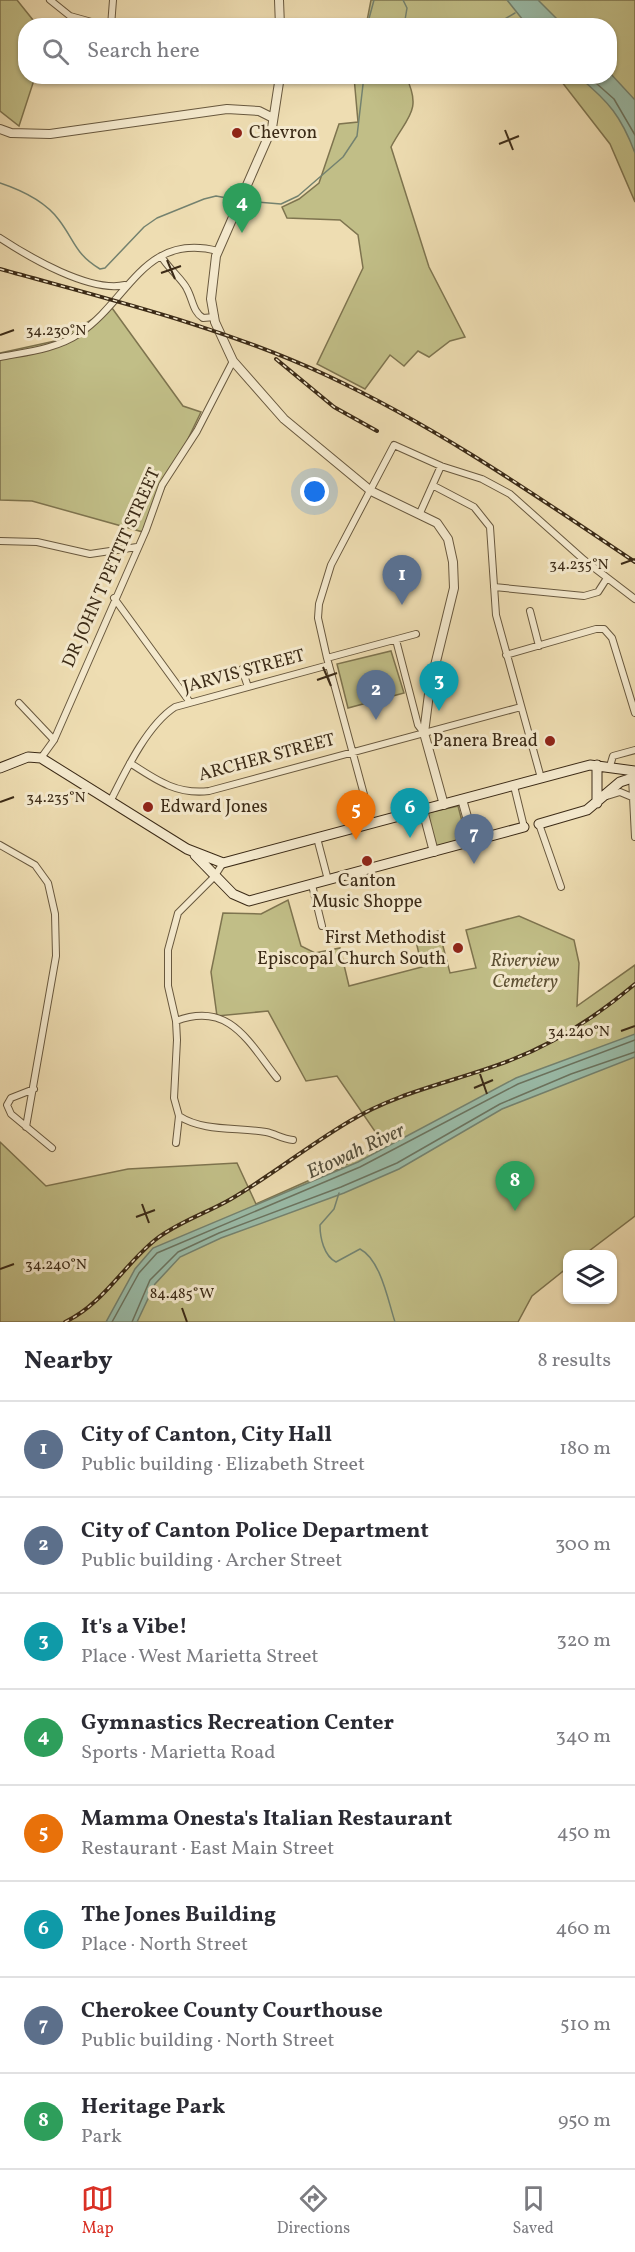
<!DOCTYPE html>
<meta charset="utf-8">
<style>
:root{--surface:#fff;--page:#f7f7f7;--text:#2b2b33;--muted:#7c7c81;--line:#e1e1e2;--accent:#d93025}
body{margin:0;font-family:Vollkorn,serif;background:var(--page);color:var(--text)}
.controls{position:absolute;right:18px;bottom:18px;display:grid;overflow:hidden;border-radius:12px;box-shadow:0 2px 4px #0004}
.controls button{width:54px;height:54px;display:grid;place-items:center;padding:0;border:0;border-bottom:2px solid var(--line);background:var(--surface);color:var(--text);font:30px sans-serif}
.you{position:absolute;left:315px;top:492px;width:21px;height:21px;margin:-15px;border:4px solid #fff;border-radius:50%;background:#1a73e8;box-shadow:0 0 0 9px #1a73e833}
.badge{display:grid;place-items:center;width:39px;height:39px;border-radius:50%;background:var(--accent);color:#fff;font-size:20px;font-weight:700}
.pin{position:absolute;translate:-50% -50px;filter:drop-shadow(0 2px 3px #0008)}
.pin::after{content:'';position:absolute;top:32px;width:21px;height:18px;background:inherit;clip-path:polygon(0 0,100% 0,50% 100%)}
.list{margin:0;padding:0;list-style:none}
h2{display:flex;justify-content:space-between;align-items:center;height:78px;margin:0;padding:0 24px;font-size:26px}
h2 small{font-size:20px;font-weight:400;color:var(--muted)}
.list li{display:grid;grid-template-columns:39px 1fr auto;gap:18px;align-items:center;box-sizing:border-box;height:96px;padding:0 24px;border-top:2px solid var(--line)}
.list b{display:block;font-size:22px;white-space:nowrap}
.list p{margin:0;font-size:20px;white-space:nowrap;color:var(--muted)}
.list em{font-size:20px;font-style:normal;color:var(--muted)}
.icon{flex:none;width:33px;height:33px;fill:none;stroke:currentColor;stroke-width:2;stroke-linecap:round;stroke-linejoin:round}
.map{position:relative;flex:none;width:635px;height:1322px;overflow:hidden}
.search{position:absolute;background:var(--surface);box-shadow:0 2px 4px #0004;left:18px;right:18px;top:18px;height:66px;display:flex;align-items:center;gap:15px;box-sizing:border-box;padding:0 21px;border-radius:24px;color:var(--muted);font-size:22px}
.sheet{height:846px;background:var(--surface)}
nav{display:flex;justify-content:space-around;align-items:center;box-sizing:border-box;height:84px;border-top:2px solid var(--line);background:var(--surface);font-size:16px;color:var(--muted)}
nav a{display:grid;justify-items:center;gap:3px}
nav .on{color:var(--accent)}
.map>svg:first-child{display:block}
</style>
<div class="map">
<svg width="635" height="1322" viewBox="0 0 635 1322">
<rect width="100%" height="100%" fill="#eeddb2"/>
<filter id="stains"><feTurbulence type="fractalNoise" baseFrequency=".00333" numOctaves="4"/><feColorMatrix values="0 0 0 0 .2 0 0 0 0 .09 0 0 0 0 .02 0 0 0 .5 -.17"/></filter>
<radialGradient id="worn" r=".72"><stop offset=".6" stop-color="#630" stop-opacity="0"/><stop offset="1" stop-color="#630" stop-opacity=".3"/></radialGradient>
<path fill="#c1be87" stroke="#7e744f" stroke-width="1.5" d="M0,0H17L37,25L26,26V76L35,77L19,126L0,111Z
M371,0H635V202L610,144L558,77L610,76V26H366Z
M354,77H406C423,111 406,118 391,147L429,267L465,337L450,341L429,357L418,351L404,366L390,355L365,389L317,364L363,268L358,235L340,220L287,218L282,207L299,199L319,183L339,124L358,122Z
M112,308L183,406L201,412L143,532L32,501L0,500V353L55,341Z
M391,651L404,693L348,708L337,664Z
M458,806L467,840L436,848L427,813Z
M288,900L301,946L315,953L340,948L349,986L422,967L415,937L439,931L450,973L476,968L466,930L519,916L574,940L579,963L577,1006L635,965V1216L585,1254H568L567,1268L532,1296L518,1322H0V1142L46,1186L128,1169L237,1163L256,1204L310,1180L330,1174L383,1143L337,1076L306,1081L268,1011L217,1016L211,972L223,913L261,914Z"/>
<path fill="#9abca9" stroke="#74826f" stroke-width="1.5" d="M507,0H538L563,25H527Z
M610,73L635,100V153C621,116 609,102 579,77L610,76Z
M635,1034V1057L502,1109L399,1169L344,1193L221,1238L180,1257L155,1284L137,1322H106L135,1269L153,1248L358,1162L516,1078Z"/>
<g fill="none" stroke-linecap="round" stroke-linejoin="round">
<path stroke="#6b7460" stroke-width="1.5" d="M588,76L614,99L635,135
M112,1322L139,1273L157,1253L360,1167L518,1084L635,1040
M132,1322L150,1280L178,1252L219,1233L341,1187L397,1163L500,1104L571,1074L635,1052"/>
<path stroke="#74826f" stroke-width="1.5" d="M403,0L407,8L404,26
M367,26L374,0
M493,26L515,13
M0,183C21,190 45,201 59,220C75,241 75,254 100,269L105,268L144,227L157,218L204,199L216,196L238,200
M243,201L281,204L298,196L343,157L357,136L364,76
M339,1193L334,1209L320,1225C320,1238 324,1256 336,1262L360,1249C381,1260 388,1301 395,1322"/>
<g stroke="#68583e" stroke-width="8">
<path id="minor" d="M50,0L70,16L106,26
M111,26L113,0
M0,238C29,257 90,293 125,285
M161,256C168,268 183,280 187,289C193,300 193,312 203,318L215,317
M0,357C26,352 57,349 80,333C129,300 144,232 218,251
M434,486L474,507L490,527L496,615L541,778
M420,513L441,466
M0,541L37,542L90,554L137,547
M494,587L584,596L598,592L607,578
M114,598L189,701
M530,611L539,646
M396,640L418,725L424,733
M506,655L596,629H604L612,638L635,713
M327,658L416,634
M242,669L248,687
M19,703L54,740
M41,758L54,740L146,530L162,485L197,431L233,361
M130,763C156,780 177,795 209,791L521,707
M610,766L613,756L635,750
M632,777L635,837
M514,786L524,827
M607,796L620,792L632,797
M110,802C125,772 147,725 175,707L329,665
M372,824L327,658L318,618L319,604L331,565L394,445L441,466L482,479L510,494L584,560L635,599
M539,824L561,887
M317,838L328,880
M0,845L35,865L48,883L55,914L56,956L26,1127
M312,885L322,926
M176,1021C229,1001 248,1041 277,1078
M34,1089L11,1098L7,1105L11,1114L52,1148
M179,1116C203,1132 239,1127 266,1132C276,1134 282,1139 293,1140
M176,1143L179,1116L174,1098L177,1040L176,1021L168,986V950L178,913L214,877L223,863"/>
</g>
<g stroke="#68583e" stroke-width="10">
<path id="tertiary" d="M279,0L280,26
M280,76L272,128L216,256L211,299L215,322L233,361L284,419L371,491L437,523L448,539L453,562L454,588L430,686L424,733L444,805
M0,129L11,133L50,134L227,109L259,111L273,118
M462,799L474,842
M423,810L434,852"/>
</g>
<g stroke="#3c2b17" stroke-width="11">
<path id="secondary" d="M0,768L28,757L41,758L187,849L223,863L590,765L635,771
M597,803V765
M539,824L587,810L620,782L635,777
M195,855L233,894L249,901L524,827"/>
</g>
<use href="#minor" stroke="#f4e9cd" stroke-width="6"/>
<use href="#tertiary" stroke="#f4e9cd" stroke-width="8"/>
<use href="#secondary" stroke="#f4e9cd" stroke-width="9"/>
<g stroke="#3c2b17" stroke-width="4">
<path id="rail" d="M0,269C111,300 223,327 328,376C437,427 535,495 635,562
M276,359L334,407L377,431
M65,1322C103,1304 123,1266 155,1240C178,1222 207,1213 231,1199C272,1175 309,1145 350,1121C399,1091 458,1081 511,1060C558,1042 597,1016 635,984"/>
</g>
<use href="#rail" stroke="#f4e9cd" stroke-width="1.5" stroke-dasharray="4.5" stroke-linecap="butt"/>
</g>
<path fill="none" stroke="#3c2b17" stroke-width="2" d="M505,130L513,150M499,144L519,136M167,260L175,279M161,273L181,266M0,335L14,330M621,564L635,559M323,667L331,686M317,680L337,673M0,802L14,797M621,1031L635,1026M480,1074L487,1094M474,1088L493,1080M142,1204L149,1223M136,1217L155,1210M0,1269L14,1264M182,1308L187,1322"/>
<g fill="#8f2418" stroke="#f4e9cd" stroke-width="2">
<circle cx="237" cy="133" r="6"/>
<circle cx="550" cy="741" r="6"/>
<circle cx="148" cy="807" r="6"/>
<circle cx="367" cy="861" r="6"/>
<circle cx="458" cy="948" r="6"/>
</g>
<g text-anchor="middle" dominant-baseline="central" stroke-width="6" stroke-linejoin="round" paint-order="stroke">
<g font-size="18" fill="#3c2b17" stroke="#f4e9cd" text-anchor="start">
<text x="249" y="133">Chevron</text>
<text x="538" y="741" text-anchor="end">Panera Bread</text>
<text x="160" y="807">Edward Jones</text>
<text x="367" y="881" text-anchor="middle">Canton<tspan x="367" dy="21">Music Shoppe</tspan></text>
<text x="446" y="938" text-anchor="end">First Methodist<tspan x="446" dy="21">Episcopal Church South</tspan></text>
</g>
<g font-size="18" fill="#3c2b17" stroke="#f4e9cd">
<text transform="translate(112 568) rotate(-66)">DR JOHN T PETTIT STREET</text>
<text transform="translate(244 672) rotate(-15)">JARVIS STREET</text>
<text transform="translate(267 758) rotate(-15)">ARCHER STREET</text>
</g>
<g font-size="18" font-style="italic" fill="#5d5033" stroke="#f4e9cd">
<text x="525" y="961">Riverview<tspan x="525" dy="21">Cemetery</tspan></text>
</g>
<g font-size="20" font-style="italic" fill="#544f3c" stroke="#f4e9cd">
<text transform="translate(356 1152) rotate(-25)">Etowah River</text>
</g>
</g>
<g font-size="15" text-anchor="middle" fill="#3c2b17" stroke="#f4e9cd" stroke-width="6" stroke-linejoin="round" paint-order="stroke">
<text x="56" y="335">34.230°N</text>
<text x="579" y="569">34.235°N</text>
<text x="56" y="802">34.235°N</text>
<text x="579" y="1036">34.240°N</text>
<text x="56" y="1269">34.240°N</text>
<text x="182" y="1298">84.485°W</text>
</g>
<rect width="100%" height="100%" filter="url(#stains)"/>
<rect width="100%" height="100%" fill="url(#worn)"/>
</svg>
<div class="controls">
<button><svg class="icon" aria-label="layers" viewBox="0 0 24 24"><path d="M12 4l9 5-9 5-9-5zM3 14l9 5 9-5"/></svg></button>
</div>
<div class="you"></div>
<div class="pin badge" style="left:402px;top:605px;background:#5c6f8a">1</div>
<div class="pin badge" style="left:376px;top:720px;background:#5c6f8a">2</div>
<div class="pin badge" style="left:439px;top:711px;background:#0f9aa8">3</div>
<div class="pin badge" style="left:242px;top:233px;background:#2e9e5b">4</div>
<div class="pin badge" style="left:356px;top:840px;background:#e8710a">5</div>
<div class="pin badge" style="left:410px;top:838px;background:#0f9aa8">6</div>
<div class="pin badge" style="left:474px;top:864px;background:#5c6f8a">7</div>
<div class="pin badge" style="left:515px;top:1211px;background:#2e9e5b">8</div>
<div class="search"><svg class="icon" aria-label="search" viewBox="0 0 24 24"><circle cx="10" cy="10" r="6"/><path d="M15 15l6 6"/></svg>Search here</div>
</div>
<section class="sheet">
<h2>Nearby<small>8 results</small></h2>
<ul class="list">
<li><span class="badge" style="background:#5c6f8a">1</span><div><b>City of Canton, City Hall</b><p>Public building · Elizabeth Street</p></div><em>180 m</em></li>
<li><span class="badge" style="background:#5c6f8a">2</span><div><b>City of Canton Police Department</b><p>Public building · Archer Street</p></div><em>300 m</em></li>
<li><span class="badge" style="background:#0f9aa8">3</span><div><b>It's a Vibe!</b><p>Place · West Marietta Street</p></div><em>320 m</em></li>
<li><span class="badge" style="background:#2e9e5b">4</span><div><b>Gymnastics Recreation Center</b><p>Sports · Marietta Road</p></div><em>340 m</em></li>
<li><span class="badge" style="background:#e8710a">5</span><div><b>Mamma Onesta's Italian Restaurant</b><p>Restaurant · East Main Street</p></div><em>450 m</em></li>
<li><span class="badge" style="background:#0f9aa8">6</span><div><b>The Jones Building</b><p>Place · North Street</p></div><em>460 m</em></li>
<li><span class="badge" style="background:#5c6f8a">7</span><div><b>Cherokee County Courthouse</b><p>Public building · North Street</p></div><em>510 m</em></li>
<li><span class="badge" style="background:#2e9e5b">8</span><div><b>Heritage Park</b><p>Park</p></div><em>950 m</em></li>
</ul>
</section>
<nav>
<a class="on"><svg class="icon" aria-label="map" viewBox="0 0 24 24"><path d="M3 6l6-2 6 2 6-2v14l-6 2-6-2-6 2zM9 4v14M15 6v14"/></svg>Map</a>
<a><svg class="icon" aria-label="directions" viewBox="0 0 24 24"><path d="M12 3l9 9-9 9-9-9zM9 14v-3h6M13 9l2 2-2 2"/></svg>Directions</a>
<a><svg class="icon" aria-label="saved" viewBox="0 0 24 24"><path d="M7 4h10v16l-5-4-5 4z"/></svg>Saved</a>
</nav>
